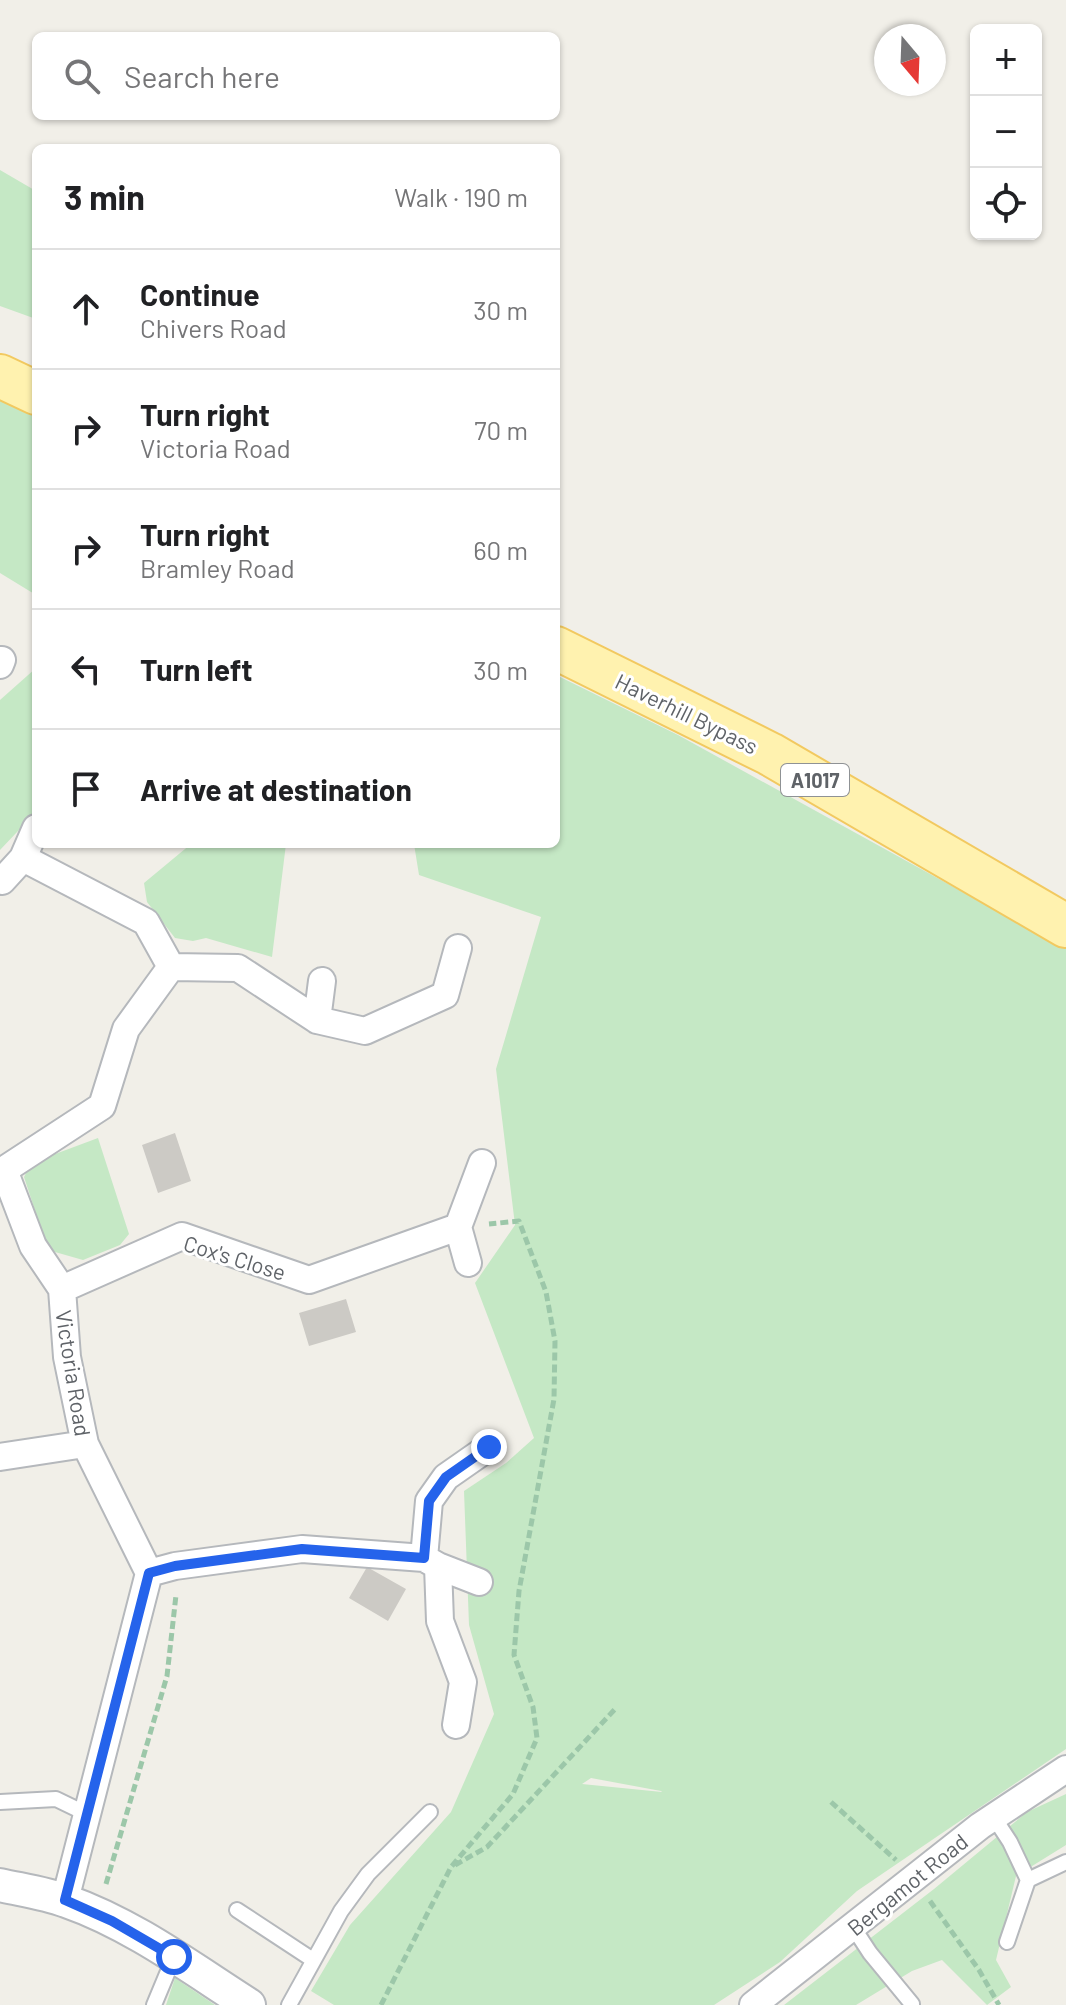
<!DOCTYPE html>
<meta charset="utf-8">
<style>
:root{--surface:#fff;--page:#f6f6f6;--text:#202124;--muted:#757577;--line:#e0e0e0}
body{margin:0;font-family:Barlow,sans-serif;background:var(--page);color:var(--text)}
.controls{position:absolute;right:24px;top:24px;display:grid;overflow:hidden;border-radius:12px;box-shadow:0 2px 6px #0004}
.controls button{width:72px;height:72px;display:grid;place-items:center;padding:0;border:0;border-bottom:2px solid var(--line);background:var(--surface);color:var(--text);font:40px sans-serif}
.compass{position:absolute;left:874px;top:24px;width:72px;height:72px;border-radius:50%;background:var(--surface);box-shadow:0 2px 6px #0004;rotate:161deg}
.stop{position:absolute;width:24px;height:24px;margin:-18px;border:6px solid #2563eb;border-radius:50%;background:#fff}
.stop.end{background:#2563eb;border-color:#fff;box-shadow:0 2px 8px #0008}
.list{margin:0;padding:0;list-style:none}
h2{display:flex;justify-content:space-between;align-items:center;height:104px;margin:0;padding:0 32px;font-size:34px}
h2 small{font-size:26px;font-weight:400;color:var(--muted)}
.list li{display:grid;grid-template-columns:52px 1fr auto;gap:24px;align-items:center;box-sizing:border-box;height:120px;padding:0 32px;border-top:2px solid var(--line)}
.list b{display:block;font-size:30px;white-space:nowrap}
.list p{margin:0;font-size:26px;white-space:nowrap;color:var(--muted)}
.list em{font-size:26px;font-style:normal;color:var(--muted)}
.icon{flex:none;width:44px;height:44px;fill:none;stroke:currentColor;stroke-width:2;stroke-linecap:round;stroke-linejoin:round}
.map{position:relative;flex:none;width:1066px;height:2005px;overflow:hidden}
.search{position:absolute;background:var(--surface);box-shadow:0 2px 6px #0004;left:32px;top:32px;width:528px;height:88px;display:flex;align-items:center;gap:20px;box-sizing:border-box;padding:0 28px;border-radius:12px;color:var(--muted);font-size:30px}
.panel{position:absolute;background:var(--surface);box-shadow:0 2px 6px #0004;left:32px;top:144px;width:528px;height:704px;border-radius:12px}
.map>svg:first-child{display:block}
</style>
<div class="map">
<svg width="1066" height="2005" viewBox="0 0 1066 2005">
<rect width="100%" height="100%" fill="#f1efe8"/>
<path fill="#c5e8c5" fill-rule="evenodd" d="M0,170L36,191V319L0,306Z
M0,399L36,417V595L0,573Z
M36,668V812L0,850V700Z
M556,675L678,735L1066,949V1749L857,1891L780,1962L714,2005H334L311,1991L350,1925L451,1812L494,1714L469,1625L464,1491L506,1463L534,1438L475,1283L515,1225L496,1069L541,917L419,875L414,844H556ZM591,1778L661,1791L662,1792L582,1784Z
M191,844H286L272,957L206,938L193,941L175,938L147,902L144,883Z
M98,1138L129,1234L120,1245L83,1260L48,1250L24,1177L31,1163Z
M1066,1794V1845L1016,1876L996,1960L1011,1987L987,2005L942,1960L912,1971L856,2005H784L934,1889L1027,1812Z
M175,1978L215,2005H166Z"/>
<path fill="#cccac5" d="M175,1133L191,1181L158,1193L142,1145Z
M346,1299L356,1332L309,1346L299,1313Z
M367,1567L406,1589L388,1621L349,1598Z"/>
<g fill="none" stroke-linecap="round" stroke-linejoin="round">
<g stroke="#b5b8bc" stroke-width="18">
<path id="service" d="M0,1802L56,1799L87,1814
M993,1816L1010,1842L1028,1880
M237,1910L313,1960
M853,1927L870,1953L912,2004
M1007,1942L1028,1880L1066,1862
M154,2005L174,1957
M289,2005L341,1911L368,1874L430,1812"/>
</g>
<g stroke="#b5b8bc" stroke-width="30">
<path id="minor" d="M0,665L2,660
M23,858L146,922L171,967L126,1029L102,1106L4,1170L33,1246L62,1289L67,1357L85,1444L149,1573L65,1900
M2,881L23,858L36,828
M171,967L238,968L317,1020L365,1031L445,995L458,948
M317,1020L322,981
M468,1263L458,1227L482,1163
M62,1289L182,1236L309,1280L458,1227
M0,1457L85,1444
M424,1558L429,1501L446,1477L489,1447
M438,1566L440,1621L463,1682L456,1725
M149,1573L175,1566L302,1549L424,1558L438,1566L479,1582
M753,2005L980,1826L1066,1769"/>
</g>
<g stroke="#b5b8bc" stroke-width="36">
<path id="tertiary" d="M0,1885C22,1890 45,1893 66,1901C132,1924 191,1968 249,2005"/>
</g>
<g stroke="#f2c960" stroke-width="46">
<path id="primary" d="M0,376L36,393
M556,648L770,754L1066,926"/>
</g>
<path stroke="#9cc7a9" stroke-width="5" stroke-dasharray="8 4" stroke-linecap="butt" d="M831,1802L896,1860
M455,1865L487,1847L616,1708
M106,1884L167,1676L176,1595
M930,1901L979,1970L999,2005
M381,2005L451,1867L513,1794L537,1738L533,1707L514,1655L519,1591L554,1399L555,1341L546,1292L519,1221L489,1224"/>
<use href="#service" stroke="#fff" stroke-width="14"/>
<use href="#minor" stroke="#fff" stroke-width="26"/>
<use href="#tertiary" stroke="#fff" stroke-width="32"/>
<use href="#primary" stroke="#fff2af" stroke-width="42"/>
</g>
<g fill="none" stroke-linecap="round" stroke-linejoin="round">
<path stroke="#2563eb" stroke-width="10" d="M174,1957L112,1921L65,1900L149,1573L175,1566L302,1549L424,1558L429,1501L446,1477L489,1447"/>
</g>
<g text-anchor="middle" dominant-baseline="central" stroke-width="6" stroke-linejoin="round" paint-order="stroke">
<rect fill="#fff" stroke="#8f9295" stroke-width="2" x="781" y="764" width="68" height="32" rx="6"/>
<g font-size="20" font-weight="bold" fill="#5f6368">
<text x="815" y="780">A1017</text>
</g>
<g font-size="22" fill="#5f6368" stroke="#fff">
<text transform="translate(687 713) rotate(26)">Haverhill Bypass</text>
<text transform="translate(235 1257) rotate(17)">Cox's Close</text>
<text transform="translate(74 1373) rotate(81)">Victoria Road</text>
<text transform="translate(907 1884) rotate(-39)">Bergamot Road</text>
</g>
</g>
</svg>
<div class="controls">
<button>+</button>
<button>−</button>
<button><svg class="icon" aria-label="locate" viewBox="0 0 24 24"><circle cx="12" cy="12" r="6"/><path d="M12 2v4M12 18v4M2 12h4M18 12h4"/></svg></button>
</div>
<svg class="compass" viewBox="-18 -18 36 36"><path d="M0-13l5 13h-10z" fill="#e53935"/><path d="M0 13l5-13h-10z" fill="#757577"/></svg>
<div class="stop" style="left:174px;top:1957px"></div>
<div class="stop end" style="left:489px;top:1447px"></div>
<div class="search"><svg class="icon" aria-label="search" viewBox="0 0 24 24"><circle cx="10" cy="10" r="6"/><path d="M15 15l6 6"/></svg>Search here</div>
<section class="panel">
<h2>3 min<small>Walk · 190 m</small></h2>
<ul class="list">
<li><svg class="icon" aria-label="ahead" viewBox="0 0 24 24"><path d="M12 20V5M6 11l6-6 6 6"/></svg><div><b>Continue</b><p>Chivers Road</p></div><em>30 m</em></li>
<li><svg class="icon" aria-label="right" viewBox="0 0 24 24"><path d="M7 20v-9h11M14 6l5 5-5 5"/></svg><div><b>Turn right</b><p>Victoria Road</p></div><em>70 m</em></li>
<li><svg class="icon" aria-label="right" viewBox="0 0 24 24"><path d="M7 20v-9h11M14 6l5 5-5 5"/></svg><div><b>Turn right</b><p>Bramley Road</p></div><em>60 m</em></li>
<li><svg class="icon" aria-label="left" viewBox="0 0 24 24"><path d="M17 20v-9H6M10 6l-5 5 5 5"/></svg><div><b>Turn left</b></div><em>30 m</em></li>
<li><svg class="icon" aria-label="arrive" viewBox="0 0 24 24"><path d="M6 21V4h12l-3 4 3 4H6"/></svg><div><b>Arrive at destination</b></div></li>
</ul>
</section>
</div>
